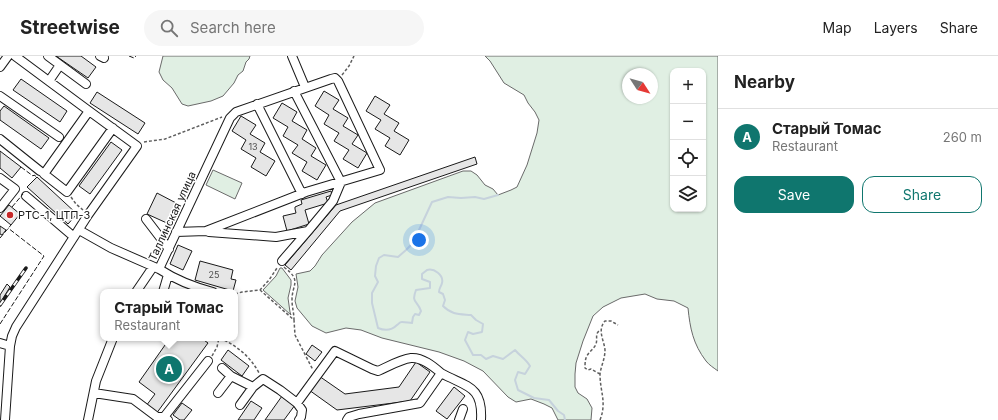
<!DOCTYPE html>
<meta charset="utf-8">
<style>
:root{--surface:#fff;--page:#f6f6f6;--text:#222;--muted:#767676;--line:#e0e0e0;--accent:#0f766e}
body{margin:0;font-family:Inter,sans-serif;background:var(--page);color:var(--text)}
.controls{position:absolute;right:12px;top:12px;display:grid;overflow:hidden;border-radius:8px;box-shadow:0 1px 3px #0004}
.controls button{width:36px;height:36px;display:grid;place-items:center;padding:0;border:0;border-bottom:1px solid var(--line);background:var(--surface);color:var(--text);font:20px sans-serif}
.compass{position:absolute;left:622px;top:12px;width:36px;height:36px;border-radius:50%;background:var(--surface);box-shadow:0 1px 3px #0004;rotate:126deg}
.you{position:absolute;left:419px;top:184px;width:14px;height:14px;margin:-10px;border:3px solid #fff;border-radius:50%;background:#1a73e8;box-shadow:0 0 0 6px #1a73e833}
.badge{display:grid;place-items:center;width:26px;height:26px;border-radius:50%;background:var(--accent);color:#fff;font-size:13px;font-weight:700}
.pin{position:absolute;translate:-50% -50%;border:2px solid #fff;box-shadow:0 1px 4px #0006}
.popup{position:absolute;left:100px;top:233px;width:138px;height:52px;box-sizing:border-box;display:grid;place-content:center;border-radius:8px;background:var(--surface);filter:drop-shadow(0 1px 3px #0005);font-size:13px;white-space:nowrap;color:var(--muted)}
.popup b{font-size:15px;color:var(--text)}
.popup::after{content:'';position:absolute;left:50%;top:100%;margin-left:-8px;border:8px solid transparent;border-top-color:var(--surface)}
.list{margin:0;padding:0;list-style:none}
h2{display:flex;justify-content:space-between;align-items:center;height:52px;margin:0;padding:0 16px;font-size:17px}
h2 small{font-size:13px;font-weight:400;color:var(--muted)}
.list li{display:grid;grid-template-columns:26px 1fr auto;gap:12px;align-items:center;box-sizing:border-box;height:56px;padding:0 16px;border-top:1px solid var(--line)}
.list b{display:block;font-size:15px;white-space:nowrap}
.list p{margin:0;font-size:13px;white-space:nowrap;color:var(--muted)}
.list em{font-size:13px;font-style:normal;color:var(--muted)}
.actions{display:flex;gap:8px;padding:12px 16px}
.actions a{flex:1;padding:9px 0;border:1px solid var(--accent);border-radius:12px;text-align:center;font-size:14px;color:var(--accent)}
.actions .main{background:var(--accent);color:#fff}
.icon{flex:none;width:22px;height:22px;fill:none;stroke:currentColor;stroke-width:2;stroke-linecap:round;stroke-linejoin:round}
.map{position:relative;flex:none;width:718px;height:364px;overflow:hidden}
header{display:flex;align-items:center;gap:24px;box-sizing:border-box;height:56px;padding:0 20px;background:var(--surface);border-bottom:1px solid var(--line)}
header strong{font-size:19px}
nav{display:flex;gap:22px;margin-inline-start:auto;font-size:14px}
.search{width:280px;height:36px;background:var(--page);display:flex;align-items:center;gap:10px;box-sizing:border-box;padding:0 14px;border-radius:22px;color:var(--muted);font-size:15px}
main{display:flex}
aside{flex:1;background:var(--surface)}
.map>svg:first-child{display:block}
</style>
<header>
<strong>Streetwise</strong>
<div class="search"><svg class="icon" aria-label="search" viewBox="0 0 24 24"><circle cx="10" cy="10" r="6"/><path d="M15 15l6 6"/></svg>Search here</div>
<nav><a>Map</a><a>Layers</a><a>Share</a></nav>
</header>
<main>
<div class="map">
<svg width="718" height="364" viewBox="0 0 718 364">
<rect width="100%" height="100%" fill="#fff"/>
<path fill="#e0efe3" stroke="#6a6a6a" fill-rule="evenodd" d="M163,0H250L249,3L246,6L243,15L238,19L234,27L223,40L211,45L188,50L182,48L172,32L163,24L159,16Z
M485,0H718V315C714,312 709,309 706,305C693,288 690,272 688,252L674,245L657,243L645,238L621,242L603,251L593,260L583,285L576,307L575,318V331L578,337L587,343L592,352L591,364H558L552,352L544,348L531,343L516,346L508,341L483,315L464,305L439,296L382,282L361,274L346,272L326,277L312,270L297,252L295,245L298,231L296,218L310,215L315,210L322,199L352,166L375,147L463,115H471L477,119L485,129L493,133L498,139L511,134L517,131L527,109L537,77L539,64L535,56L528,47L524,39L504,27L490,5ZM673,15H703V153H673ZM628,18H652V42H628Z
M213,114L242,127L235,143L206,129Z
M280,212H282L291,224V229L288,242L290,256L291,259L263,234L276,220Z"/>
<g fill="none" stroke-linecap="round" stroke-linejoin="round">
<path stroke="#c6d2dc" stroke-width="2" d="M498,139L484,143L475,141L461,142L448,141L432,146L419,174L417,183L406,194L398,201L384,199L379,202L376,210L375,220L378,226L372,237V247L378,272C385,275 391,275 397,269C399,268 399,266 402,266C406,266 409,267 412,267L413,261L415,258L419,259L421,255C417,244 411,247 416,234L430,232V226L422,223V218C423,217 426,215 427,214C434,212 444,219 442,227C441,231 439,232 439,236L443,238L445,244L443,250C452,259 459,258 471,259L476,264L483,268L482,276L473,278L468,276L465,284L473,299H481L486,303L493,300L503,303L515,294C520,300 526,303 530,310L525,318L518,316L515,324L518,334L534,342L549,344L558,355L564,359L565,364"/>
</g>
<path fill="#e6e6e6" stroke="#1a1a1a" d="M56,0H81L96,11L88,22Z
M21,23L67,55L60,66L13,34Z
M324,35L339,44L333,53L348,62L343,70L358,79L352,88L367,97L358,112L343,103L349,94L334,85L339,77L324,68L329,59L315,50Z
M97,36L145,67L138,78L90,47Z
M375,40L390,49L384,58L399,67L394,75L409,84L400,99L385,90L390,82L375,73L381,64L366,55Z
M282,47L297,56L292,65L307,74L302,83L316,92L311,100L326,109L317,124L302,115L307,106L292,97L298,89L283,80L288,71L273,62Z
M4,50L49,82L41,93L0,64V55Z
M241,60L256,69L250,78L265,87L260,96L275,105L266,120L251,111L256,102L241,93L246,84L232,75Z
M111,86L122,94L90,138L79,130Z
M0,95L21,111L12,122L0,112Z
M475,101L477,108L340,155L291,214L285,209L336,149Z
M37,121L77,158L68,168L27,131Z
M331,135L332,139L326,141L328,147L305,154L309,168L287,175L283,160L296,157L295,153V151L302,148L301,144Z
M157,137L178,148L169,168L147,158Z
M9,149L20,158L11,169L0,160Z
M0,170L6,174L2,179L0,178Z
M178,189L192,195L183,214L170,208Z
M200,205L233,214L231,223L236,224L233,235L195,224Z
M7,228L10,231L0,247V239Z
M170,282H201L208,287L156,358L146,350L155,338L139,326Z
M312,289L322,296L315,305L306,298Z
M228,294L249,310L242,320L221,304Z
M416,306L430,316L410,345L337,354L309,334L319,320L345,338L399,331Z
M454,331L465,340L447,363L436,355Z
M282,340L295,349L284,364H265Z
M251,345L262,352L254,364H238Z
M182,347L192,354L184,364H180L173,359Z"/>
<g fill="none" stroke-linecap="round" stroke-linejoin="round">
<g stroke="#1a1a1a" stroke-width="10">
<path id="minor" d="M15,0L85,52
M48,0L86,28
M100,0L104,2
M292,0L305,31
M0,11L8,0
M49,25L60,9
M0,40L59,81
M257,48L302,138
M89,55L44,118L67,136L113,72
M0,83L40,115
M0,122L15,133L0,152
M26,140L74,181
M146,163L169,193
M79,174L111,192L159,213L230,62L236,56L331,23L335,22L338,25L380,114L306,136L206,175L176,176
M209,176L276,181L308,175L333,145L341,126L294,35
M282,205L308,175
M159,213C176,224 194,231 213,236
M136,236L153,211
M163,236L168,219
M0,287L10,290
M222,312L231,320L253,331L263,323L280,334L297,347
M441,317C466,331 483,329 481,364
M94,337L133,343L157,361H164
M218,337L231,320
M240,349L253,331
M5,364L10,290L12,280L16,271L88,159L137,90L85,52
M88,364L96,325L113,282
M168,364L164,361L208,305
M299,364L301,361L302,354L297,347L335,295L372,313L378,315C387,311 401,303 411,302C422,301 433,310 441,317L420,347L359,358L349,361L347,364
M459,364L463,353"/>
</g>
<path stroke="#5f5f5f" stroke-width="1.5" stroke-dasharray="3 2" stroke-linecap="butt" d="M342,19L349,10L354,0
M144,86L165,83L222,61
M71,141L76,148L83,154
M284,211L285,212C302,225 292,228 292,244C292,251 294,257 294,264
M260,234L294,264L295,279L313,314
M235,238L242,236L260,234L269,224L277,212
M220,282C237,290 250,300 259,317
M212,300L217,291L219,282
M600,318L591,313L588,314L585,312C585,309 585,305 586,302C588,296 594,293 596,288C598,282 594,277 601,274
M600,364C607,346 600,336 600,318C601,310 605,303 605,294C604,284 597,274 605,265H611L618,269"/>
<use href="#minor" stroke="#fff" stroke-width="8"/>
<g stroke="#1a1a1a" stroke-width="3.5">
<path id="rail" d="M0,249L26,212"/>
</g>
<use href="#rail" stroke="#fff" stroke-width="2" stroke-dasharray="6" stroke-linecap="butt"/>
<path stroke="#1a1a1a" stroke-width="1" stroke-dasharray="5 2" stroke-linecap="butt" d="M129,0L134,2L136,0
M21,111L33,120L34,119L37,121
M12,151L23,138
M0,182L11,169
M0,268L44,200L8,172"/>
</g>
<circle fill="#c62828" stroke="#fff" stroke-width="1.5" cx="10" cy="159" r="4"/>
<g text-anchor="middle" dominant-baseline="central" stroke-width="3" stroke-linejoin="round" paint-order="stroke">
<g font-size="9" fill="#4d4d4d">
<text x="253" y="90">13</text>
<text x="214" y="218">25</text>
</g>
<g font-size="11" fill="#1a1a1a" stroke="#fff" text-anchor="start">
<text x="18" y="159">РТС-1, ЦТП-3</text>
</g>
<g font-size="11" fill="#1a1a1a" stroke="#fff">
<text transform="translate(172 160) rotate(-65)">Таллинская улица</text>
</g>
</g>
</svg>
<div class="controls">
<button>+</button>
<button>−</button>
<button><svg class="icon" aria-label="locate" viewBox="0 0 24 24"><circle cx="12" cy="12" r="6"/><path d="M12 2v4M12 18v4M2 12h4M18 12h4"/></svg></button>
<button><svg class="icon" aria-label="layers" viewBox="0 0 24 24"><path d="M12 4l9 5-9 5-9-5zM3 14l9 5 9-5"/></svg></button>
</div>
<svg class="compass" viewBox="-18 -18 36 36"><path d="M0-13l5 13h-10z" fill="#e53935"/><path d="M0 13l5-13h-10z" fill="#767676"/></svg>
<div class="you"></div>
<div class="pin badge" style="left:169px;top:313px">A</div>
<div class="popup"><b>Старый Томас</b>Restaurant</div>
</div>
<aside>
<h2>Nearby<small></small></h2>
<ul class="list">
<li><span class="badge">A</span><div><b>Старый Томас</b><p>Restaurant</p></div><em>260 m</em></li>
</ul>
<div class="actions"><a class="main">Save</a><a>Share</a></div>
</aside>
</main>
